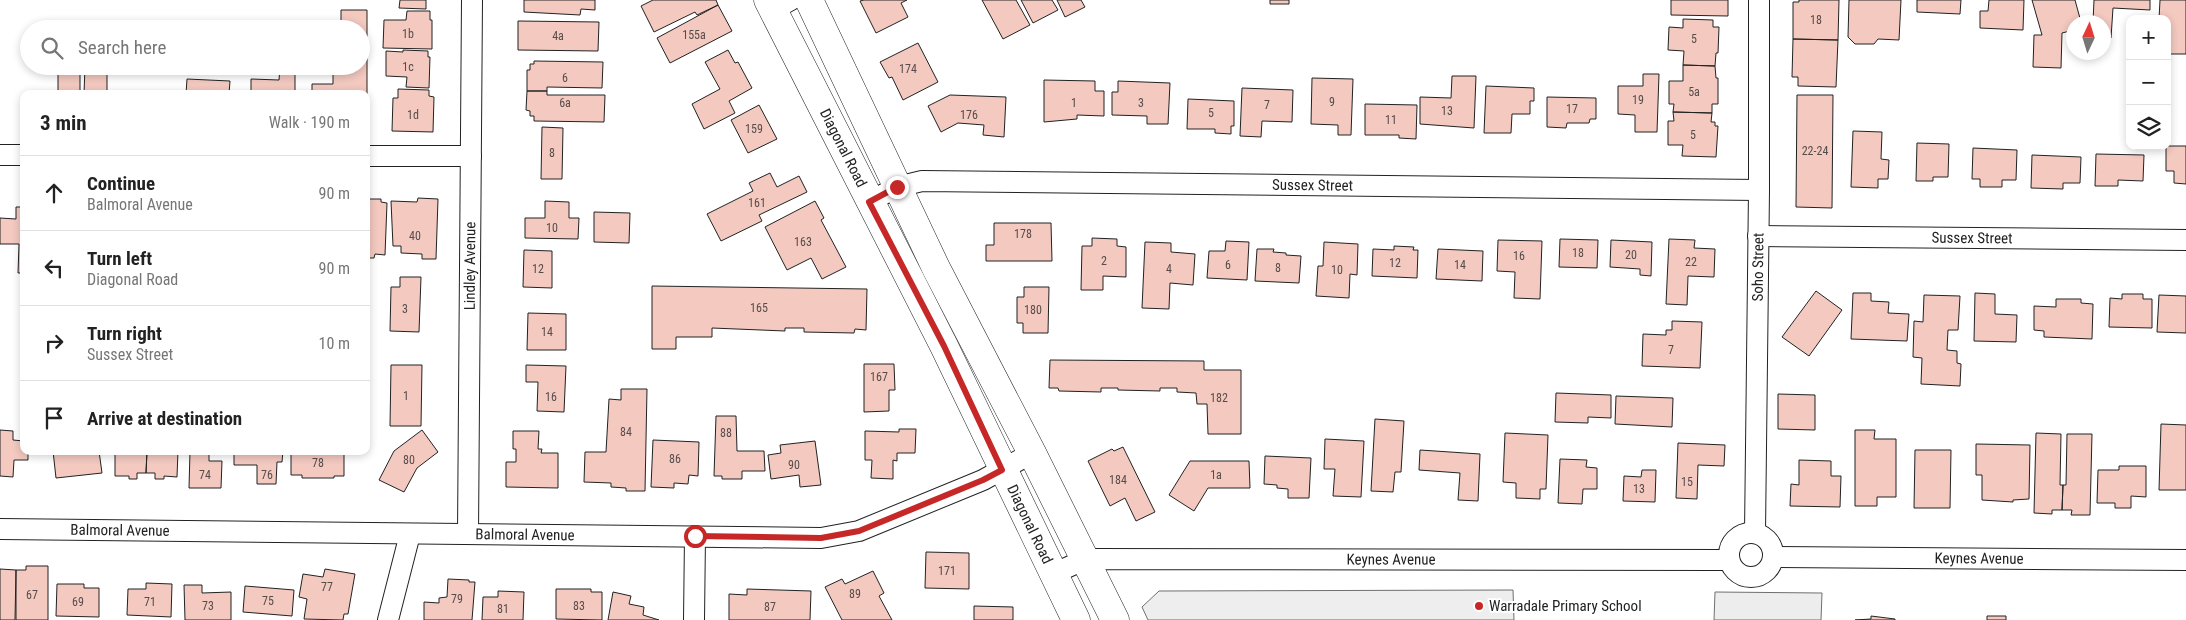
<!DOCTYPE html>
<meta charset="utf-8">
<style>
:root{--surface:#fff;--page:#f6f6f6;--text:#222;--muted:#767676;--line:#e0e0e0}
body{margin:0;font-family:"Roboto Condensed",sans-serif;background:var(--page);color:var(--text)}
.controls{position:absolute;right:15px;top:15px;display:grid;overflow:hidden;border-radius:10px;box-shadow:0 2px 8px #0003}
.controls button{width:45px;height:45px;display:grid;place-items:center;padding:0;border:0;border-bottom:1px solid var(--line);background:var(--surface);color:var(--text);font:25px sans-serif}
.compass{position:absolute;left:2066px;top:15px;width:45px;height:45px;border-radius:50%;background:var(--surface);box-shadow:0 2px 8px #0003;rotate:4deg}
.stop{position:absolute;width:15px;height:15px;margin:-11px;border:4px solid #c62828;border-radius:50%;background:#fff}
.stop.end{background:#c62828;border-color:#fff;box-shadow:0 1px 5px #0008}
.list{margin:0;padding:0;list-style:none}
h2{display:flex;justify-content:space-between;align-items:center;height:65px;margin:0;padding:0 20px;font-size:21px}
h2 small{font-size:16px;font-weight:400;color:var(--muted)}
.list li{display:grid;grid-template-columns:32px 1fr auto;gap:15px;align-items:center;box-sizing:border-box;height:75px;padding:0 20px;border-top:1px solid var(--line)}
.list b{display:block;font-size:19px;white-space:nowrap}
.list p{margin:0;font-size:16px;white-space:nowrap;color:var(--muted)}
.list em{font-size:16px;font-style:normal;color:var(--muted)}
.icon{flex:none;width:28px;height:28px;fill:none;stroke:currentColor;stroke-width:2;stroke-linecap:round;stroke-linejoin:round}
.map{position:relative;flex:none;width:2186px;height:620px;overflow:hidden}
.search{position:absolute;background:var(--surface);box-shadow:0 2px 8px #0003;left:20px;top:20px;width:350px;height:55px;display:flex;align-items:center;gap:12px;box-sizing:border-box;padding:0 18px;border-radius:28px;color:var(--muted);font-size:19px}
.panel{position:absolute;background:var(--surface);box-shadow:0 2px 8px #0003;left:20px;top:90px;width:350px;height:365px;border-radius:10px}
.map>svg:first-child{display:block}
</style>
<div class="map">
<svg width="2186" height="620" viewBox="0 0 2186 620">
<rect width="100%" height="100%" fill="#fff"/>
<path fill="#eee" stroke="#6f6f6f" d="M1513,590L1514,620H1148L1142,607L1159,591Z"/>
<path fill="#ededed" stroke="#6f6f6f" d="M1715,592L1822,593L1821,620H1714Z"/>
<path fill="#f3c9c0" stroke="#222" d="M400,0H426V9L399,8Z
M524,0H595V10L581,9L580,15L524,12Z
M653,0H716L718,5L697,15L695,12L654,32L641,6Z
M864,0H907L901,3L908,17L876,33L860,1Z
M982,0H1016L1030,25L1003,39Z
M1021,0H1052L1058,10L1033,23Z
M1057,0H1081L1085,7L1065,17Z
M1270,0H1289V4H1270Z
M1671,0H1728V16L1671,15Z
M1799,0H1839L1838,40L1793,39V2H1799Z
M1849,0H1901L1899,40L1878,39L1874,44H1855L1848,37Z
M1917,0H1961L1960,14L1917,12Z
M1989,0H2024L2023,30L1980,28V11H1988Z
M2032,0H2075L2081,22H2074V30L2062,33L2061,68L2033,67L2034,35H2042Z
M2094,0H2150V10L2113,8L2111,38H2104V22H2093Z
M2160,0H2186V54H2167V19H2159Z
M718,5L732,31L670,63L657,38Z
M341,10H367V109L366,94H312V84H333V66H361V29H341Z
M407,11H430V20H432V49L383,48L384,20H406Z
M1683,19L1713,20V27H1719L1718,53H1716L1715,66L1683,65L1684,51L1668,50L1669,27L1683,28Z
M518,21L599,22L598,51L518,50Z
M1793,39L1838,40L1836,87L1798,86V77H1792Z
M918,43L938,82L903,100L892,77L889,78L880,62Z
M403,50L428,51V57H430L429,88L406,87L407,77L386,76V51L403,52Z
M728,50L735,63L738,62L752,88L729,101L735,113L704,129L692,104L720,89L705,62Z
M534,61L603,62L602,88L547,87V91H527V70H530V64H534Z
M1683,65L1715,66L1716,78H1718V104H1712V113L1673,112L1674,104H1669V81H1683Z
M58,66H80V94H58Z
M85,66H107V94H84Z
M280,66H295V94H251V79L279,80Z
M1643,74H1659L1657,132H1635V115L1618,114V86H1643Z
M1452,76H1476L1474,128L1420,124V97L1451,98Z
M1312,78L1353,79L1351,135H1338V125L1311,124Z
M187,79L230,81L229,94H186Z
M1044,80L1095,81V91H1104V116L1077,115V119L1044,122Z
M1118,81L1170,83L1168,124H1147V116L1112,115V92H1118Z
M1486,86L1534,88V101H1530V114H1512L1511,133H1484Z
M1242,88L1293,90L1292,122L1262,121L1261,137L1240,136Z
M398,89L429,90V96L434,97L433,132L392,131L393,98H398Z
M527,91H547V95H605L604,122L534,121V116H530V111L526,110Z
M950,95L1006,97L1004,137L983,135L984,125L958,123L941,132L928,106Z
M1797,95H1833L1832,208L1796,207Z
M1547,97L1596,98V119H1590L1589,123H1567L1566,128L1547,127Z
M1188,99L1234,101V126H1231V134L1215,133V129H1187Z
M1365,104L1417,105L1416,139L1399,138V135H1365Z
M759,105L777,139L748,153L731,120Z
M1673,112L1712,113L1711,122H1715V126H1718L1716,157L1682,156L1683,145H1668V121H1674Z
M542,127L563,128L562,179H541Z
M1853,131L1882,132L1881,159L1889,160L1888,179H1878V188L1851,187Z
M1917,143L1949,144L1948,177H1933V181H1916Z
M2166,146H2186V184L2174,183V171H2166Z
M1973,148L2017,150L2016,180H2002V187H1980V179H1972Z
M2096,154L2144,155L2143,181L2118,180V186H2095Z
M2032,155L2081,157L2080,183H2063V189L2031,188Z
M770,173L777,187L799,176L807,192L759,215L762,221L721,241L707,214L753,191L749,183Z
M418,198L438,199L436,259H422V254L401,253V246H393L391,201L417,202Z
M366,199H381V202L387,203L385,255L375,254L374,258H366Z
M545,201L569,202V218H579L578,239L525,238V218H545Z
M815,201L824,218L821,220L846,267L822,279L811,258L787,270L765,227Z
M16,207H24V273H18L19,244H0V218L16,219Z
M594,212L630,213L629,243L594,242Z
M994,223H1051L1052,261H986V245H994Z
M1092,238L1117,239V246L1126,247V277L1103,276V290H1081L1082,246H1092Z
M1560,239L1598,240L1597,268L1559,267Z
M1669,239L1695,240L1694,248L1715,249L1714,277L1688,276L1687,305L1666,304Z
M1498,240L1542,241L1540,299L1514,298L1515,272L1497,271Z
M1611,240L1652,242L1651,276L1640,275V269L1610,267Z
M1226,241L1249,242L1247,280L1207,278L1209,251H1225Z
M1145,242L1171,243V252L1195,254L1193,285L1170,283L1169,309L1142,308Z
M1324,242L1358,244L1357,275L1350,274L1349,298L1316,296L1318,266H1323Z
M1394,246L1414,247L1413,250H1418L1417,278L1372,276L1373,249L1394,250Z
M1257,249H1274L1273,252L1286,253V255L1301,256L1299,283L1255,281Z
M1438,249L1483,251L1482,281L1436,279Z
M524,250L552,251V288L523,287Z
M400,277H421L419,332L390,331L391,287H400Z
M652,286L867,289L866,330L855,329L854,333L804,332V328H785V331L712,328V337H676V349H652Z
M1024,287H1049L1048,333H1023V323H1017V297H1024Z
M1816,291L1842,310L1809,356L1782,337Z
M1853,293H1871V301L1889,302L1888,313L1909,314L1907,341L1851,339Z
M1975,293L1995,294V314L2017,315L2016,342L1974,341Z
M2122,294H2143V299H2152V328L2109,327L2110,298L2122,299Z
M1924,295L1960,296L1958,330H1948L1947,350L1957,351V363L1961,364L1960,386L1921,384L1922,358L1913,357L1914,321L1923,322Z
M2159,295L2186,296V333L2157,332Z
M2056,299H2081V303L2093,304L2092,339L2044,337V331L2034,330V306L2056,307Z
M528,313L566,314V350H527Z
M1672,321L1702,322L1700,368L1642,366L1643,334L1666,335V330H1672Z
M1050,360L1204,361V370H1241V434H1208L1207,404H1197L1196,393L1177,392V388H1160V391L1118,390V388H1101V392L1059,391L1058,388H1049Z
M864,364H894L895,390H889V411L864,412Z
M391,365H422L421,426H390Z
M526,365L566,366L564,412L537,411L538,382H526Z
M621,389H647L645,491H626V488L611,487V483L584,482L585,452H606L609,399L621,400Z
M1556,393L1611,395V418L1588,417V423L1555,422Z
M1778,394L1815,395V430L1778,429Z
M1616,396L1673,398L1672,427L1615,424Z
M716,416H736L737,451H764L765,471H742V479H722V476H714Z
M1375,419L1404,421L1401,472H1395L1393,492L1371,491Z
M2161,424L2186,425V490H2159Z
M899,429H916L915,453H897V461L893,460V479L871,478L872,460H865V431L899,432Z
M0,430L13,431V440L24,441V451H28V460H14L13,477L0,476Z
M422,430L438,452L417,468L404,492L379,480L394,451Z
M1855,430H1875L1874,439H1896V497H1877V506H1855Z
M513,431H539L538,449H542L541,453H558V488L506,487V462H516V449H513Z
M1505,433L1548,435L1546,489H1540V499L1516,498V483L1503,482Z
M2036,433L2061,434L2060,485H2063L2062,510H2052V514L2034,513Z
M2067,434H2092L2090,515H2071L2072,510H2062L2063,485H2066Z
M1325,439L1364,441L1361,497L1333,496L1335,469H1324Z
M653,440L699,442L698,476L689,475L688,484L674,483V488L651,487Z
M815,441L821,485L800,487L799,475L771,479L768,455L781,453L780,445Z
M1678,443L1725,445L1724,466L1698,465L1697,499L1676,498Z
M1976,444L2030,445L2029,499L2013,500V502L1982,500V475H1976Z
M1123,447L1155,512L1136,521L1125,498L1110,506L1088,461L1112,449L1114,451Z
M1420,450L1480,454L1478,501L1458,500L1460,473L1419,470Z
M1915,450H1951L1950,508H1914Z
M53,451H99L102,473L56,478Z
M115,451H147L146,473H137V479H129V476H115Z
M147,451H178L177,477L164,476V479H155V473H146Z
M190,451H224L209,452V461H222L221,488H189Z
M234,451H283L282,462H277L276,484H257V465H234Z
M291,451H344V476H334V478H302V475H291Z
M1265,456L1311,458L1309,498H1288V489L1277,488V485L1264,484Z
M1560,459L1587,460L1586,467L1597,468V489H1583L1582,504L1558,503Z
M1799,460L1831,461V476H1841L1840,507L1790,506L1791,484L1799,485Z
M1190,461H1249L1250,488H1208L1194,511L1169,495Z
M2119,466H2146V497L2131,496V508H2115V503H2097L2098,470H2119Z
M1642,470H1656L1655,502L1623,501L1624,476L1641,477Z
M926,552L969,553V589L925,588Z
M26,566H48V620H16V570H26Z
M0,569L16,570L15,620H0Z
M325,569L355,574L348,614H344L343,620L304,619L307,599L299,597L303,574L323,577Z
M873,571L884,593L879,596L892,620H842L825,587L842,579L845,584Z
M448,579L469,580V582H475L472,620H424V602L439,603V598L447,597Z
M146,583L172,584L171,617L127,615L128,589H146Z
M57,584H84V588H99V617L56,616Z
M184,585H202V593L231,592V620H185Z
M245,586L294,590L292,616L243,612Z
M556,589H591V592H602V620L556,619Z
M747,589L811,591L810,620H729V594L747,595Z
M498,591L524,592L523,620H482L483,597H498Z
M613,592L631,596L629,604L644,607L643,615L659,620H608Z
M974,606L1013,607V620H974Z
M1871,616L1895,619V620H1855L1871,619Z
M1987,616H2006V620H1987Z"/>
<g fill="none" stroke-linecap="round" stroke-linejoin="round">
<g stroke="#222" stroke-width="22">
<g id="minor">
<path d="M773,10L791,0"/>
<path d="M0,155H24"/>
<path d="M366,156H471"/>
<path id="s1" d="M869,202L897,187L922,181L1759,190"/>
<path id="s2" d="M1758,236L2186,240"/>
<path id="s3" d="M0,529L821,538L859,531L983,480L1032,453"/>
<circle cx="1751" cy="555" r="22"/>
<path id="s4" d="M1755,533L1759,190V0"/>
<path id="s5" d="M468,534L472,0"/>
<path id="s6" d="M1773,557L2186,560"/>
<path id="s7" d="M1055,573L1086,559L1729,560"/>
<path d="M388,620L410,534"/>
<path d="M694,620L695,536"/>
</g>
</g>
<g stroke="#222" stroke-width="29">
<g id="secondary">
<path id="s8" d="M768,0L944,346L1076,620"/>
<path d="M809,0L936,268L1032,453L1115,620"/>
</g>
</g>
<use href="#minor" stroke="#fff" stroke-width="20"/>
<use href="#secondary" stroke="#fff" stroke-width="28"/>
</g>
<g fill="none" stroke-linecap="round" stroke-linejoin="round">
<path stroke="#c62828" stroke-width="6" d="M695,536L821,538L859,531L983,480L1002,470L944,346L869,202L897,187"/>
</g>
<circle fill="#c62828" stroke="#fff" stroke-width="2" cx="1479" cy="606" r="5"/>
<g text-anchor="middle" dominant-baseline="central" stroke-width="4" stroke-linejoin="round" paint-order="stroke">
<g font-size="12" fill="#564c4a">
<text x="1816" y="20">18</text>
<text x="408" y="34">1b</text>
<text x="694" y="35">155a</text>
<text x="558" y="36">4a</text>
<text x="1694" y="39">5</text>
<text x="408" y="67">1c</text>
<text x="908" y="69">174</text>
<text x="565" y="78">6</text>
<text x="1694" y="92">5a</text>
<text x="1638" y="100">19</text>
<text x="1332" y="102">9</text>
<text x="565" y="103">6a</text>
<text x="1074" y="103">1</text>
<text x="1141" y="103">3</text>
<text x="1267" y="105">7</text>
<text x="1572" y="109">17</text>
<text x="1447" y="111">13</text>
<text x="1211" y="113">5</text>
<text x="413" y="115">1d</text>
<text x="969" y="115">176</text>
<text x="1391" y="120">11</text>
<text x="754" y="129">159</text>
<text x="1693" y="135">5</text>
<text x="1815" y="151">22-24</text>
<text x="552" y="153">8</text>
<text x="757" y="203">161</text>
<text x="552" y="228">10</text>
<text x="1023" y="234">178</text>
<text x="415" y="236">40</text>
<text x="803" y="242">163</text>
<text x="1578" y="253">18</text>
<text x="1631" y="255">20</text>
<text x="1519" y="256">16</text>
<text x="1104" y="261">2</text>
<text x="1691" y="262">22</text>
<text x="1395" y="263">12</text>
<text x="1228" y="265">6</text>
<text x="1460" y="265">14</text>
<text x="1278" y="268">8</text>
<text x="538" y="269">12</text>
<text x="1169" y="269">4</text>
<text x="1337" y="270">10</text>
<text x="759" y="308">165</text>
<text x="405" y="309">3</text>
<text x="1033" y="310">180</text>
<text x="547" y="332">14</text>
<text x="1671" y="350">7</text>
<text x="879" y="377">167</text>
<text x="406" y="396">1</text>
<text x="551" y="397">16</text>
<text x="1219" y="398">182</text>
<text x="626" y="432">84</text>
<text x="726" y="433">88</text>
<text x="675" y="459">86</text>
<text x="409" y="460">80</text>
<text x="318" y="463">78</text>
<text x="794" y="465">90</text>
<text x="205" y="475">74</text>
<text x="267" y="475">76</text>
<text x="1216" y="475">1a</text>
<text x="1118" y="480">184</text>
<text x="1687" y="482">15</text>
<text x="1639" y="489">13</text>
<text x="947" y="571">171</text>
<text x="327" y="587">77</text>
<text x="855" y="594">89</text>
<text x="32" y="595">67</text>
<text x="457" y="599">79</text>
<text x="268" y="601">75</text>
<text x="78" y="602">69</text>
<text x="150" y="602">71</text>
<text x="208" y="606">73</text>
<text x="579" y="606">83</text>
<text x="770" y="607">87</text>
<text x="503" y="609">81</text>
</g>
<g font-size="15" fill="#222" stroke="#fff">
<text stroke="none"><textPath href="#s8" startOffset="166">Diagonal Road</textPath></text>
<text stroke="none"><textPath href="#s1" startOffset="448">Sussex Street</textPath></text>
<text stroke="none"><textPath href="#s2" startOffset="214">Sussex Street</textPath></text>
<text stroke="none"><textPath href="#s5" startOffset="268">Lindley Avenue</textPath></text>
<text stroke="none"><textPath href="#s4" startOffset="266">Soho Street</textPath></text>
<text stroke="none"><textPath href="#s8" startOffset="586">Diagonal Road</textPath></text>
<text stroke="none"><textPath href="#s3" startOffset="120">Balmoral Avenue</textPath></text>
<text stroke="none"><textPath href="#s3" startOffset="525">Balmoral Avenue</textPath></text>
<text stroke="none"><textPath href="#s7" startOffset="339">Keynes Avenue</textPath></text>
<text stroke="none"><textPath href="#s6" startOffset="206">Keynes Avenue</textPath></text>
</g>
<g font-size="15" fill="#222" stroke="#fff" text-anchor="start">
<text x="1489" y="606">Warradale Primary School</text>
</g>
</g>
</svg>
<div class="controls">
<button>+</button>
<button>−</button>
<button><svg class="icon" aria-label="layers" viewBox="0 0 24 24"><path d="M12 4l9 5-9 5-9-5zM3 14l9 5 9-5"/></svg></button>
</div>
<svg class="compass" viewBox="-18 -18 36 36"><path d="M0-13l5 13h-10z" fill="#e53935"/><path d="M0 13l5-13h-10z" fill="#767676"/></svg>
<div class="stop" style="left:695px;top:536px"></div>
<div class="stop end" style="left:897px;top:187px"></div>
<div class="search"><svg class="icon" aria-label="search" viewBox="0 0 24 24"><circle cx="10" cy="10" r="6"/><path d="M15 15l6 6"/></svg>Search here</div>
<section class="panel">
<h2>3 min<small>Walk · 190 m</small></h2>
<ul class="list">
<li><svg class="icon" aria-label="ahead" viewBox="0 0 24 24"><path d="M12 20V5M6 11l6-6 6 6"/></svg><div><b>Continue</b><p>Balmoral Avenue</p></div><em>90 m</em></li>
<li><svg class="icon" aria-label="left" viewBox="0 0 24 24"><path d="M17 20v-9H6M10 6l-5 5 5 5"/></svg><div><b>Turn left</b><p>Diagonal Road</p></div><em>90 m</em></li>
<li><svg class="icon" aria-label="right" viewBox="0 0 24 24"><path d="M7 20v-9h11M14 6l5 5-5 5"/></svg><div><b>Turn right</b><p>Sussex Street</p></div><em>10 m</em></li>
<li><svg class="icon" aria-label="arrive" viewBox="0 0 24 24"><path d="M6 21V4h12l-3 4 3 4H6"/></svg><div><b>Arrive at destination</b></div></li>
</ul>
</section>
</div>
